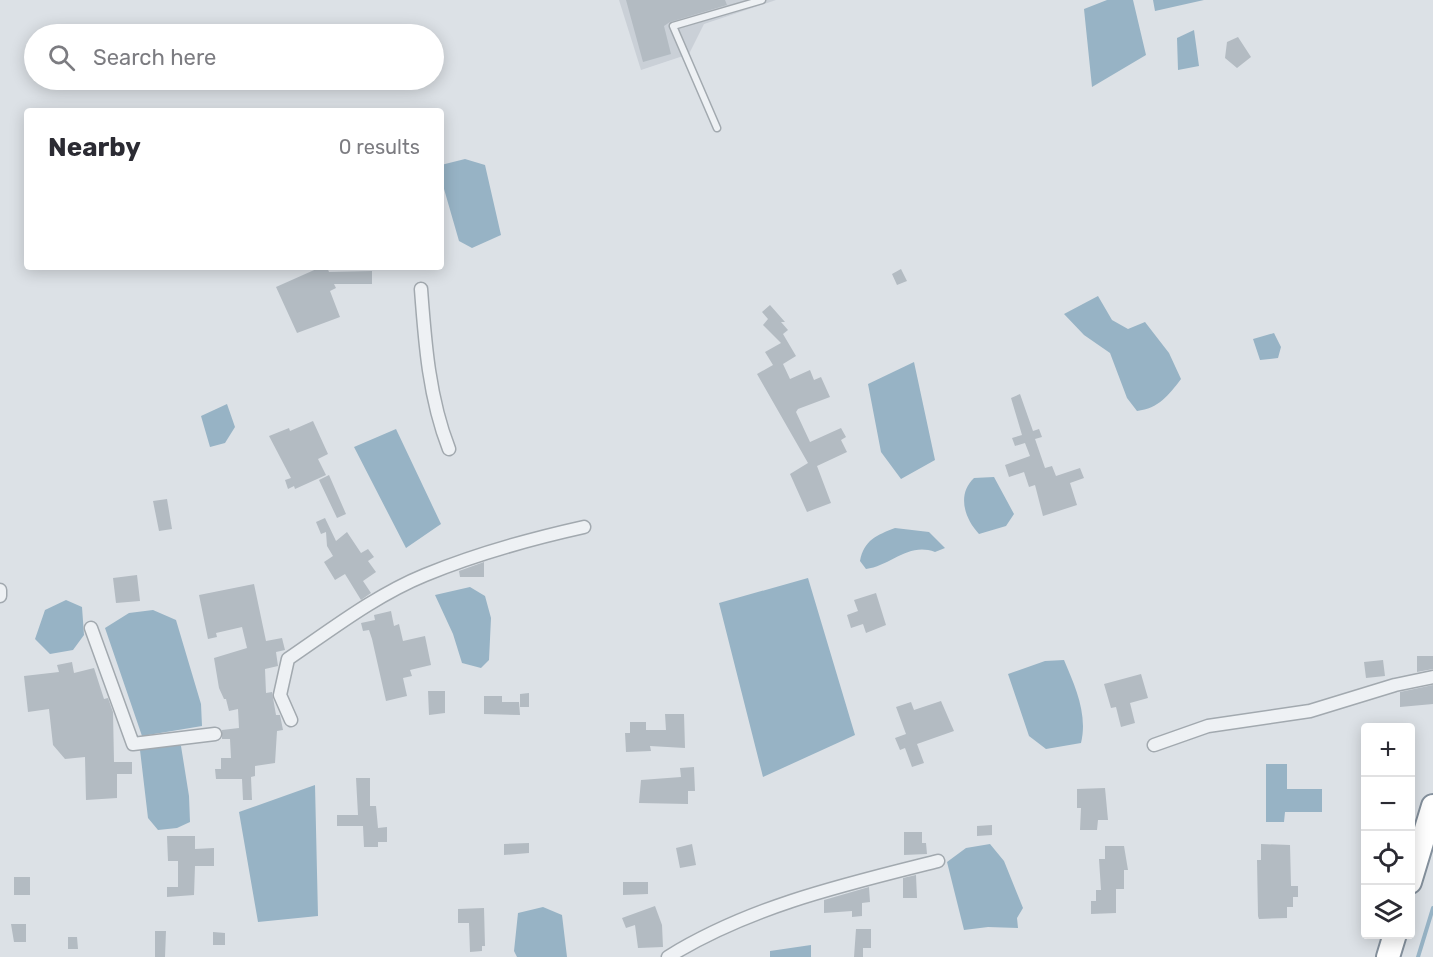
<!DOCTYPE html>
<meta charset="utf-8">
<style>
:root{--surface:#fff;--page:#f7f7f7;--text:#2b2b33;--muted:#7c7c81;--line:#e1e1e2}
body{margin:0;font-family:Rubik,sans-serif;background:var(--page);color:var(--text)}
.controls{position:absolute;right:18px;bottom:18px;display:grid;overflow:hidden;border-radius:6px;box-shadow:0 3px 15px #0003}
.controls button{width:54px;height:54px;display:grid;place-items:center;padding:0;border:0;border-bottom:2px solid var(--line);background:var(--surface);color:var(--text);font:30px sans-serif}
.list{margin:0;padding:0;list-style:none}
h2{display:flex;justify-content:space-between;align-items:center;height:78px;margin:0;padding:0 24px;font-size:26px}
h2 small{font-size:20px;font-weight:400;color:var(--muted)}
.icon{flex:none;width:33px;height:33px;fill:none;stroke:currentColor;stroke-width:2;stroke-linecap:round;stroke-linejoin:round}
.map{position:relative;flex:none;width:1433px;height:957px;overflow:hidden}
.search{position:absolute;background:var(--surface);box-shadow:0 3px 15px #0003;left:24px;top:24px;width:420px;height:66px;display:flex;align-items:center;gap:15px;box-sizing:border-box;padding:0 21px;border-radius:33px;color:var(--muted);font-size:22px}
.panel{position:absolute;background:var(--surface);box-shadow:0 3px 15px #0003;left:24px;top:108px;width:420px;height:162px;border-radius:6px}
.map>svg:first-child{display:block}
</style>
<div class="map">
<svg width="1433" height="957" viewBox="0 0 1433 957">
<rect width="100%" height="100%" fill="#dce1e6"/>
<path fill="#cad0d7" d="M619,0H776L704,24L689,54L641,70Z"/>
<path fill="#97b3c5" d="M1107,0H1133L1146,55L1092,87L1084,9Z
M1153,0H1204L1155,11Z
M1194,30L1199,66L1178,70L1177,38Z
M465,159L485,165L501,235L472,248L459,241L442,182L441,165Z
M1098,296L1112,320L1128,329L1145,322L1169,353L1181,379C1168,396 1159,408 1137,411L1127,398L1110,353L1084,335L1064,314Z
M1274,333L1281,347L1278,358L1260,360L1253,339Z
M914,362L935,460L901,479L881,452L868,384Z
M227,404L235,427L225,443L210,447L201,416Z
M396,429L441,524L406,548L354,447Z
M994,477L1014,514L1006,526L979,534C964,518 957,494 974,478Z
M895,528L929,532L945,548L935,552C908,542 891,566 866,569L860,561C864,540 877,535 895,528Z
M808,578L855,735L763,777L719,603Z
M470,587L485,596L491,618L489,660L481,668L462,663L453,634L435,595Z
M66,600L82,607L84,635L73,650L50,654L35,639L45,610Z
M153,610L176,620L201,704L202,726L142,736L105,628L129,613Z
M1064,660C1075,686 1088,714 1081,743L1046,749L1029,736L1008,674L1045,661Z
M176,744L181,746L189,796L190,822L177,828L158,830L148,818L140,750Z
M1266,764H1287V789H1322V812H1285L1284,822H1266Z
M315,785L318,916L258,922L239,812Z
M990,844L1004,861L1023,908L1017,918L1018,928L988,927L964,930L947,862L966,848Z
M543,907L562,915L567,957H517L514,951L518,913Z
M811,945V957H770V951Z"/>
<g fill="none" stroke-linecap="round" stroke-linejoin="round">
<path stroke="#97b3c5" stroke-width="4" d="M1418,957L1433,908"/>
</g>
<path fill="#b3bbc2" d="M626,0H725L727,5L670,22L664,26L671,54L643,62Z
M1238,37L1251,57L1237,68L1225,58L1227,42Z
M321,267H327L329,272L372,271V284H334L336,288L330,291L340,317L297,333L276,287Z
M901,269L907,281L897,285L892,274Z
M770,305L785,322H781L788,330L783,334L796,356L783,364L790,379L810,370L814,380L821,377L830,397L798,409L796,412L810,442L841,428L846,437L841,440L847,452L817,466L831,503L807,512L790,474L808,463L757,374L773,365L765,352L781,343L763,325L768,319L762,312Z
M1020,394L1033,431L1039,429L1042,437L1035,439L1045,468L1052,466L1056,476L1080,468L1084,478L1070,483L1077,505L1043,516L1035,485L1029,487L1024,472L1009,477L1005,465L1030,456L1025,443L1015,446L1012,438L1022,435L1011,398Z
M313,421L328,454L318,459L326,475L295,489L294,486L288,489L285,480L291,478L269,436L289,428L290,431Z
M329,475L346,514L337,518L319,480Z
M167,499L172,529L159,531L153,501Z
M325,518L336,541L347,532L361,553L368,549L374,557L368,561L376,572L363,581L371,593L361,600L345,574L335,580L324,562L333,556L327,546L326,532L321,534L316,522Z
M484,562V577H460L459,571Z
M137,575L140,601L116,603L113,578Z
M254,584L266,641L282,638L285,650L276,652L278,666L265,669L266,693L272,692L276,715H280L283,730L277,731L275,763L255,766V776L251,777L252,800H243L242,779H216L215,769H221V758H231L230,739H222V730L239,728L238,709L229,711L226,699H224L219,688L214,658L247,648L242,627L216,633L217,637L208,639L199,595Z
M876,593L886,625L866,633L863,624L851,628L847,615L858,611L854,600Z
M391,611L394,626L399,624L403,641L425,636L431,665L410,670L412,676L403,678L407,696L386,701L372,639L369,630L363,631L361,623L375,620L374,615Z
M1417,656H1433V669L1417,672Z
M1383,660L1385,676L1366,678L1364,662Z
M72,662L74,673L94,668L104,699L108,698L113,712L114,762H132V774H117V798L86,800L85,757L65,759L53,745L49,709L28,712L24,676L59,672L57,665Z
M1141,674L1148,698L1130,703L1135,723L1121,727L1116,707L1111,708L1104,684Z
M1433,685V704L1400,707V692Z
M428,691H445V713L429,715Z
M529,693V707H520V694Z
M484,696H502V702H519L520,715L484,714Z
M941,701L954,731L917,744L924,763L912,767L905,748L900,750L895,738L906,734L896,707L911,702L914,710Z
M665,714H684L685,748L650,746L651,751L626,752L625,733H630V722H646V730H666Z
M694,767L695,791H688V804L639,803L641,780L681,777L680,768Z
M356,778H370V806H376L378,828L387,827V842H378V847H364L363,826H337V815H358Z
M1105,788L1108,820H1098L1097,830H1080L1081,808H1077V789Z
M992,825V835L977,836V826Z
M904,832H922V843H926L927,854L904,855Z
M167,836H195V849L214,848V866H195L194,895L167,897V887H178V861H168Z
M529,843V853L504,855V844Z
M692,844L696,865L680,868L676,848Z
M1261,844L1290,845L1291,886H1298V897H1293V907H1287V918L1259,919L1258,916L1257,860H1261Z
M1105,846H1124L1128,870H1124V889H1116V913L1091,914V901H1096V890H1101L1099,859H1105Z
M916,875L917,898H903V878Z
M14,877H30V895H14Z
M623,882H648V894L623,895Z
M869,887L870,902L862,903V916L852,917V911L824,913V900Z
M655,906L662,925L663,947L638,948L635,925L626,928L622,918Z
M484,908L485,946H482V951L470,952L469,923H458V909Z
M11,924H26V942H14Z
M856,929H871V948H863V957H854Z
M155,931H166L165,957H155Z
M213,932L225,933V945H213Z
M68,937H77L78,949H68Z"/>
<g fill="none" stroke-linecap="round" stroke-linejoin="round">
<g stroke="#a2a9af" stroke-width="9">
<path id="lane" d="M717,128L673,26L762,0"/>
</g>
<g stroke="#a2a9af" stroke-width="15">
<path id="street" d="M421,289C425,343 429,398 449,449
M0,590V596
M91,628L133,744L215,734
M291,720L280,695L288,659C332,629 376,595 425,575C476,554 530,539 584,527
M1154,745L1208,726L1310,711L1395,685L1433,677
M668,957C750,906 846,884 938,861"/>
</g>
<g stroke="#84909c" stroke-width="26">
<path id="highway" d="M1410,882L1433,806
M1388,957L1395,934"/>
</g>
<use href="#lane" stroke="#eef1f4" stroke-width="6"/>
<use href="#street" stroke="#eef1f4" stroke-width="12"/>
<use href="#highway" stroke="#fff" stroke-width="22"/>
</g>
</svg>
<div class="controls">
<button>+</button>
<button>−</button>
<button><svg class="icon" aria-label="locate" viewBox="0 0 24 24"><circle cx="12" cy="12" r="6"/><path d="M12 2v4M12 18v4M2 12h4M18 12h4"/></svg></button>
<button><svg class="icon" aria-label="layers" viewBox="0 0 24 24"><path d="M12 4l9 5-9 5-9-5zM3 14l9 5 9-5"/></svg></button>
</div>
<div class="search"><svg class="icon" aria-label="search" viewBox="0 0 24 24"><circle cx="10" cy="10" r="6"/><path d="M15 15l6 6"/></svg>Search here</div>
<section class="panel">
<h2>Nearby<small>0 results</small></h2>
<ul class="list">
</ul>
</section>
</div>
